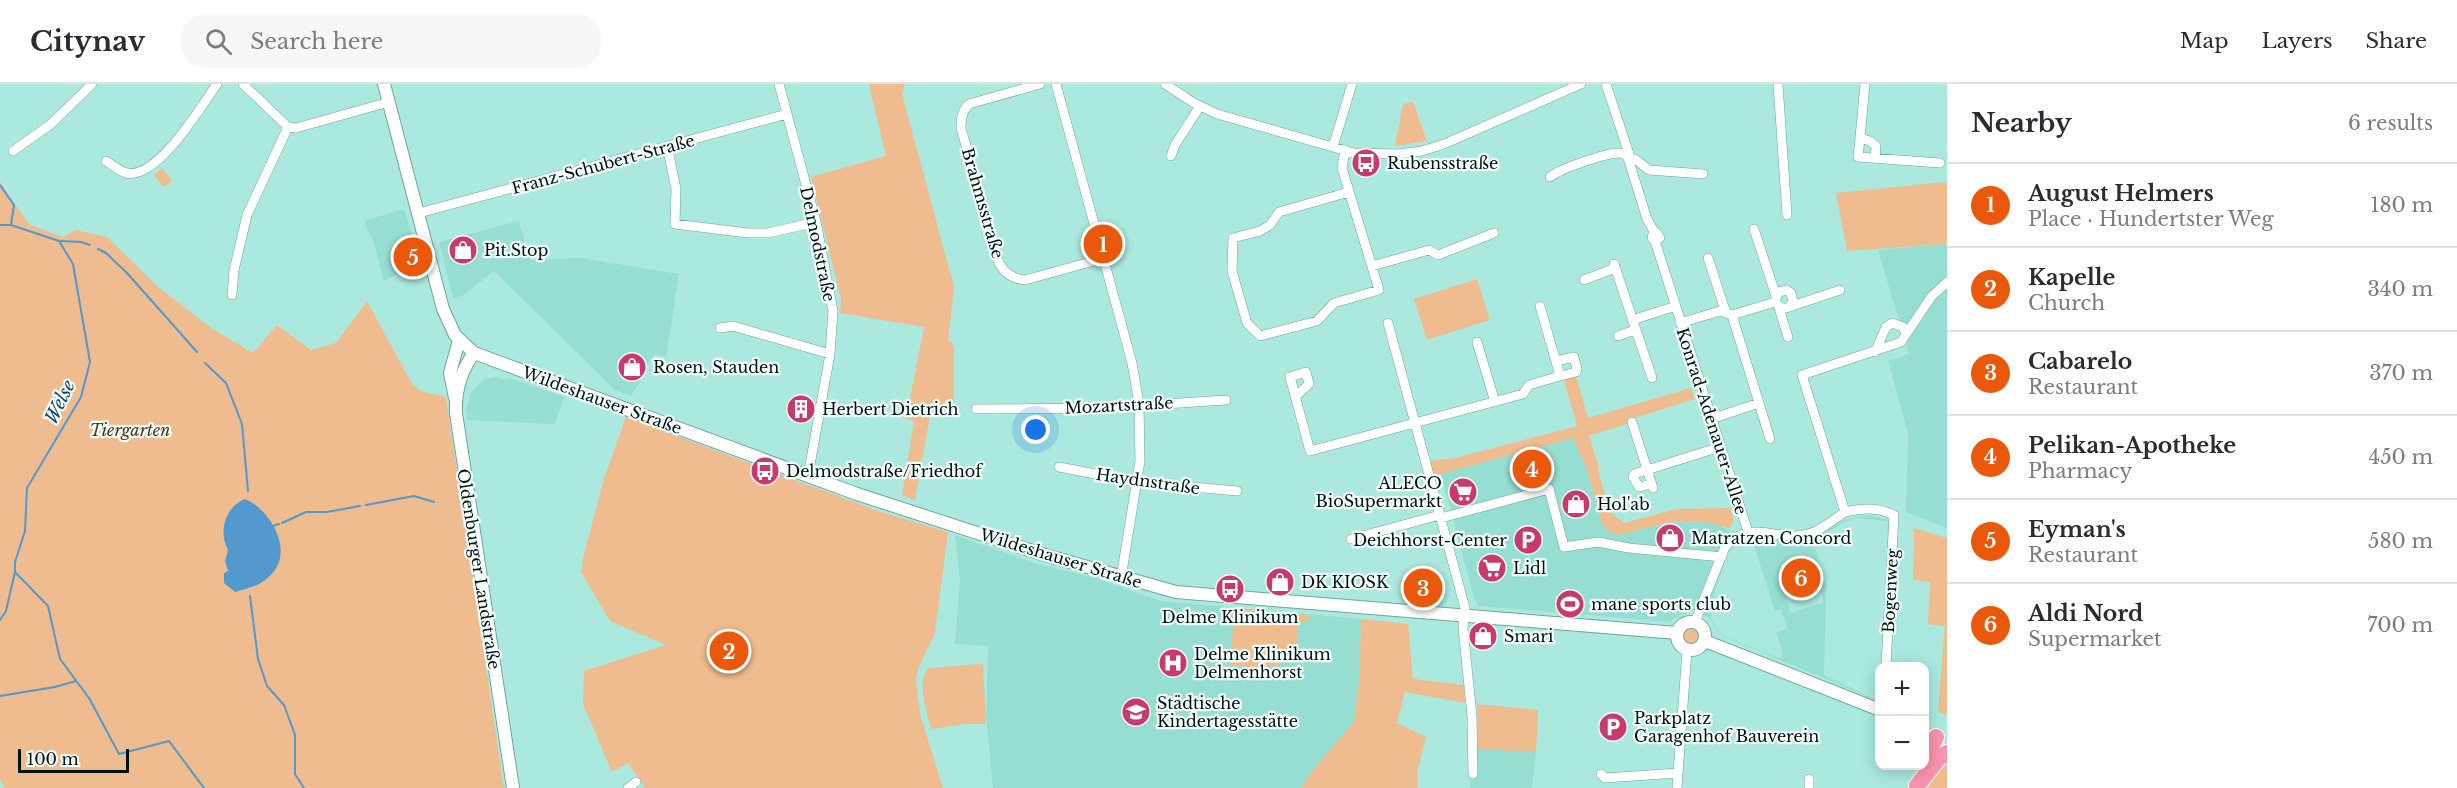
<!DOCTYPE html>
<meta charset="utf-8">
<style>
:root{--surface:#fff;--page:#f7f7f7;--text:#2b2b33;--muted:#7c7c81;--line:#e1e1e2;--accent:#ea580c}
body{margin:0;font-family:"Libre Baskerville",serif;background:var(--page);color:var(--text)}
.controls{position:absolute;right:18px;bottom:18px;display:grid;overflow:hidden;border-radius:12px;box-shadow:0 3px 15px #0003}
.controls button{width:54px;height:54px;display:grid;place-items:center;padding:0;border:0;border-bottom:2px solid var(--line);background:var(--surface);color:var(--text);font:30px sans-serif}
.scale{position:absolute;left:18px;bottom:15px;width:111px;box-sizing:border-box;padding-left:6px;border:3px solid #00100d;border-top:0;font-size:16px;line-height:21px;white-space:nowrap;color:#00100d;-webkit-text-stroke:4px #f3fefc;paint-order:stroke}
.you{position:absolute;left:1036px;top:346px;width:21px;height:21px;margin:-15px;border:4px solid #fff;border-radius:50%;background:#1a73e8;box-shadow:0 0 0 9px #1a73e833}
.badge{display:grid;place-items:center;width:39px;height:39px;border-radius:50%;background:var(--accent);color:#fff;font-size:20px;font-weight:700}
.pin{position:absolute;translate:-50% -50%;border:3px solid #fff;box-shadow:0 2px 6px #0006}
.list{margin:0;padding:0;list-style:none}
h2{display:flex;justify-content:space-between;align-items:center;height:78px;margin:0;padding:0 24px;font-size:26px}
h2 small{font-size:20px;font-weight:400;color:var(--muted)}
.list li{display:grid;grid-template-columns:39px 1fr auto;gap:18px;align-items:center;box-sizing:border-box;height:84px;padding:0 24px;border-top:2px solid var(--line)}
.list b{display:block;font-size:22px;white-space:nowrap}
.list p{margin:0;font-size:20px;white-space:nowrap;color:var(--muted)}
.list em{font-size:20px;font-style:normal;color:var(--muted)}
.icon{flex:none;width:33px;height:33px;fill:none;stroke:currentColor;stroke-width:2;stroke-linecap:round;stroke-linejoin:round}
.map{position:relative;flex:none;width:1947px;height:704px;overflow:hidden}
header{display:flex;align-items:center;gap:36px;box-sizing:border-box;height:84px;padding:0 30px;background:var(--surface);border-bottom:2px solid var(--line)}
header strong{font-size:28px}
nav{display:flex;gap:33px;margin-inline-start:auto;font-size:21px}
.search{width:420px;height:54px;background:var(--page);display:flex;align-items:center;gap:15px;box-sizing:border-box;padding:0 21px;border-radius:24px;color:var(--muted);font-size:22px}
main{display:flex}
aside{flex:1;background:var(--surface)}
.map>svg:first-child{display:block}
</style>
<header>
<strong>Citynav</strong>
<div class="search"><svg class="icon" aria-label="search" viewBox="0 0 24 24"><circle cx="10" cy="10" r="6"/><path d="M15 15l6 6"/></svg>Search here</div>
<nav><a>Map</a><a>Layers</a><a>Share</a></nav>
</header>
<main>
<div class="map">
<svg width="1947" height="704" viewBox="0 0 1947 704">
<rect width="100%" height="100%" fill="#abe9de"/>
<path fill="#96ddd2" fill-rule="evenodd" d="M404,125L420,179L384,197L374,159L364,137Z
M519,137L530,176L580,174L679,190L666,273L656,270L644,283L647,286L631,312L615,306L494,187L462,212L453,214L439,158Z
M1946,160L1947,163V444L1906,428L1908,349L1888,277L1909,270L1878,166Z
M493,293L508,296L510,294L564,313L555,340L468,336L466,325L472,307L483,296Z
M1574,354L1587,386L1602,440L1617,451L1672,438L1699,437L1715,439L1744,455L1766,452L1776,457H1799L1819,451L1842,437L1857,433L1872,432L1890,436L1883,582L1888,437L1857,434L1844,438L1813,458L1826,501L1824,591L1879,617L1718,550L1710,534L1691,526L1669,538L1479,522L1474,514L1441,390ZM1752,455L1775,527L1781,525L1787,542L1786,545L1776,548L1783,570L1781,575L1719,550L1711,534L1712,530L1708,528L1727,471L1738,457L1739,459ZM1810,472L1824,518L1791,529L1785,509L1789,507L1781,481Z
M955,451L1034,479L1096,494L1160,517L1361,535L1359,595L1354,638L1312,687L1301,704H993L986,630L988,562L955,560L960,497Z
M1471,664L1536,668L1532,704H1470Z"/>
<path fill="#efbc8f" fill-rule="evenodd" d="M869,0H905L902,10L954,203L948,257L952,258L954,263V334L930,332L915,416L902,411L914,337L906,335L924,243L840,229L841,215L811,93L886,72Z
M1413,18L1427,57L1395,62L1403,20Z
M162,84L172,97L164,103L154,91Z
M0,98L29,140L63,153L76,146L107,153L157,202L211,244L253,269L277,241L311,266L336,259L367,217L411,298L420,307L446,313L504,704H4L0,695ZM249,417L262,427L252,504L235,508L225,499L228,487L225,477L228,466L223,443L227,431L238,418Z
M1947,98V163L1946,160L1847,167L1836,109Z
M1477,195L1490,236L1427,256L1414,215Z
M1576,293L1588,334L1691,304L1695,315L1631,335L1627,340L1589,352L1599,383L1598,386L1610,428L1624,439L1676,425L1730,424L1734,436L1730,444L1699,437L1672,438L1617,451L1607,446L1602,440L1587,386L1573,354L1434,392L1430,377L1455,374L1577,342L1564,296Z
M626,333L881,428L948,448L935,549L918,585L916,595L920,630L943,704H645L628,679L612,688L583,620L584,587L666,561L610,537L581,488L584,470L604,395Z
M1914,444L1947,454V632L1938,627L1945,542L1928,540L1930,498L1913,496Z
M1242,525L1310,531L1309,538H1299L1296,565L1303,566L1302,568C1270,588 1266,584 1230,581L1233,542L1224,541L1226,530L1241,531Z
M1361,535L1408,540L1413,595L1464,601L1465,619L1405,608L1397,639L1426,653L1417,688V704H1301L1312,687L1354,638L1359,595Z
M1682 552a9 9 0 1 1 18 0a9 9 0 1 1-18 0Z
M983,580L986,640H965L931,645C927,628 916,599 928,584Z
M1477,620L1538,626L1536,668L1478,665Z
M1947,677V704H1924L1925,702Z"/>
<path fill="#5499cd" d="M245,415C268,424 292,462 275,486C265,500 251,504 235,508L224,499V489L228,487L225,477L228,466C218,448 225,423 245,415Z"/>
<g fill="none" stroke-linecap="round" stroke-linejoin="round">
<path stroke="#5499cd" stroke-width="2" d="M0,101L14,121L11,141
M0,141H11L59,157L73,180L90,278L81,313L27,404L25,447L15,478V488L48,522L60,575L89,614L119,670L169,657L204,704
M61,157L81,158L90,161
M98,165L106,169L127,189L197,268
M205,279L226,299L242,340L248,407
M366,421L414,412L434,418
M282,439L306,428H327L360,422
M273,442L279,440
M250,512L258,575L267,602L284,621L295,651V690L304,704
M0,536L6,527L15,488
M0,612L55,603L76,597"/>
<g stroke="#6ba79d" stroke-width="10">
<path id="minor" d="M243,0L288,43L296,44L389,18
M779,0L816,138L833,227L830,270L808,392
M1040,0L969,20C962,27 961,34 961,44L999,179C1005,190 1013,195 1025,196L1105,174
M1056,0L1132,279L1139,320L1140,377L1121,494
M1165,0L1194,19L1217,30L1354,69L1398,70L1422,67L1444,60L1581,0
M1606,0L1629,70
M1778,0L1787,131
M1860,54L1865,0
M667,62L676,105L675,140L748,149H768L816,138
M1333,63L1352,0
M1345,66L1342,84L1379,206L1334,219L1317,237L1260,252L1247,239L1232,187L1233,154L1260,147L1270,141L1279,128L1349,108
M13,67L51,40L92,0
M1171,72L1175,61L1200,22
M1628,74L1647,135L1655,149
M1875,74L1876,62L1870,57L1860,54L1858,73L1940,79
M1635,75L1649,86L1703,90
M106,77C112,81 120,87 126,89C158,96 201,22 217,0
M1550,93C1559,85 1606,69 1619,69C1620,69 1626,71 1628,72
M419,129L787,30
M1754,145L1776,212
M1655,157L1660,154L1657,149L1653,150L1652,154L1655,157L1748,448
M1708,174L1726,229
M1614,180L1652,294
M1372,182L1429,166L1438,171L1494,149
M1584,196L1615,184
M232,211L234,186L247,131L288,43
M1778,221L1788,253
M1790,222L1793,218L1791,209L1787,206L1778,208L1775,218L1782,224H1786L1840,206
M1732,231L1770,355
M1632,236L1676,222
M1388,239L1465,524L1463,544L1472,632L1473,690
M1680,239L1720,227L1732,231L1775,218
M720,244L733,242L830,270
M1618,252L1635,246
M1477,258L1495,318
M1875,268L1886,243L1892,239L1903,243L1906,250
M1556,277L1574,273L1577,285L1576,288L1560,292
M1295,313L1309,300L1306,288L1290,293L1310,367L1523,310L1529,301L1560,292L1540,222
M976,325L1102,324L1226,316
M1711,335L1759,319
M1632,338L1653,404
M1059,383L1137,398L1237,407
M1651,400L1639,403L1633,393L1634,390L1720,363
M1845,428C1863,424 1877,423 1894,431L1886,582
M1441,434L1549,405L1564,463L1598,458L1629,464L1722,473
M1351,455L1440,431
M1695,538L1725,463C1751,434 1774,457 1804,451C1819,448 1833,436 1845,428L1802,291L1901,258L1931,213L1947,198
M1601,690L1605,694L1678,689
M1809,695V704
M628,704L636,698
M1677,704L1687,566"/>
</g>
<g stroke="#6ba79d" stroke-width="14">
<path id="secondary" d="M384,0L443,225L455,251L474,269L857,410L1045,471L1176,508L1677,549
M474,269C461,287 455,307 456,329L513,704
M455,314L450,289L459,256
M1677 552a14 14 0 1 1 28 0a14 14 0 1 1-28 0Z
M1705,557L1880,626"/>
</g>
<g stroke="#fff" stroke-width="18">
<path id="motorway" d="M1924,678L1936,653
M1917,702L1938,675L1947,669"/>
</g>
<use href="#minor" stroke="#fff" stroke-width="9"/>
<use href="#secondary" stroke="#fff" stroke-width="12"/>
<use href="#motorway" stroke="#f994ae" stroke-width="16"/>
</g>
<defs>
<g id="bus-disc" transform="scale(1.5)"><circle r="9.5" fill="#c73a6c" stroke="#f3fefc"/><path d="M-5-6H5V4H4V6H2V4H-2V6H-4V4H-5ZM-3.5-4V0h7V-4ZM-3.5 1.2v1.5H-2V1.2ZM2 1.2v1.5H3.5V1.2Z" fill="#fff"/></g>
<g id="shop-disc" transform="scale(1.5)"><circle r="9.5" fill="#c73a6c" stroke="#f3fefc"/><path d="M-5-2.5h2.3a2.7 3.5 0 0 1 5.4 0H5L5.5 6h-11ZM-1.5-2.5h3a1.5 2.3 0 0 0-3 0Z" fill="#fff"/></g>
<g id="building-disc" transform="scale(1.5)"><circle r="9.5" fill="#c73a6c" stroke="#f3fefc"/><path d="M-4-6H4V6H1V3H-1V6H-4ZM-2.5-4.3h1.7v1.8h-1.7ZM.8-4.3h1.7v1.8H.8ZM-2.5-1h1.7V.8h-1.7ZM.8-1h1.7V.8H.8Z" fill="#fff"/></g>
<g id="supermarket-disc" transform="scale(1.5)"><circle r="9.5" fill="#c73a6c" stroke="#f3fefc"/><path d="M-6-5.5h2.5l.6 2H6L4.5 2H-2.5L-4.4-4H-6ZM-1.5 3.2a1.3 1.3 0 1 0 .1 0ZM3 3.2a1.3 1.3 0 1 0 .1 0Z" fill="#fff"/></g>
<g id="parking-disc" transform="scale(1.5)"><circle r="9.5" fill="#c73a6c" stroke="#f3fefc"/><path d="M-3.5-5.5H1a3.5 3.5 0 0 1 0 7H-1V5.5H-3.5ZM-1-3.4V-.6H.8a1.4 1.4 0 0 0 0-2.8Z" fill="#fff"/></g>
<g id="stadium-disc" transform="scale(1.5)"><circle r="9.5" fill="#c73a6c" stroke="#f3fefc"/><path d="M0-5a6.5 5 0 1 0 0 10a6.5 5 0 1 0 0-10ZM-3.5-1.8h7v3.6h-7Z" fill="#fff"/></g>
<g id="hospital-disc" transform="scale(1.5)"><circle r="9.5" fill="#c73a6c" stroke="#f3fefc"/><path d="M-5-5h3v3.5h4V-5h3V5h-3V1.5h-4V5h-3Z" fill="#fff"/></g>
<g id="school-disc" transform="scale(1.5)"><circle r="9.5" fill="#c73a6c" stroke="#f3fefc"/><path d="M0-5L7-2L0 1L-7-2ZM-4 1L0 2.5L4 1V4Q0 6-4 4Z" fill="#fff"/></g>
</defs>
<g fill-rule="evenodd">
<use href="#bus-disc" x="1366" y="79"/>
<use href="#shop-disc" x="463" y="166"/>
<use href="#shop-disc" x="632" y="283"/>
<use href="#building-disc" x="801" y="325"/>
<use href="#bus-disc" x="765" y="387"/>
<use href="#supermarket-disc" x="1463" y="408"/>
<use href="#shop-disc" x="1576" y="420"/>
<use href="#shop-disc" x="1670" y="454"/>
<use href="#parking-disc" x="1528" y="456"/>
<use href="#supermarket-disc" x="1492" y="484"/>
<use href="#shop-disc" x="1280" y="498"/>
<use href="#bus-disc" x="1230" y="505"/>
<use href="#stadium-disc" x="1570" y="520"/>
<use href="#shop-disc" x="1483" y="552"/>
<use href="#hospital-disc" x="1173" y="579"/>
<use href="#school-disc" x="1136" y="628"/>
<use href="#parking-disc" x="1613" y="643"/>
</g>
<g text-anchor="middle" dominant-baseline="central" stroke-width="4.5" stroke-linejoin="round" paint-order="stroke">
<g font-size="16" fill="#00100d" stroke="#f3fefc" text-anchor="start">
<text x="1387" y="79">Rubensstraße</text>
<text x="484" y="166">Pit.Stop</text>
<text x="653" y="283">Rosen, Stauden</text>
<text x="822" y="325">Herbert Dietrich</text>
<text x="786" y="387">Delmodstraße/Friedhof</text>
<text x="1442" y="399" text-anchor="end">ALECO<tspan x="1442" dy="18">BioSupermarkt</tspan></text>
<text x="1597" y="420">Hol'ab</text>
<text x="1691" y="454">Matratzen Concord</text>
<text x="1507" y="456" text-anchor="end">Deichhorst-Center</text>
<text x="1513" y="484">Lidl</text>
<text x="1301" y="498">DK KIOSK</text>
<text x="1591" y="520">mane sports club</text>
<text x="1230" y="533" text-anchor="middle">Delme Klinikum</text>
<text x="1504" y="552">Smari</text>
<text x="1194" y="570">Delme Klinikum<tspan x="1194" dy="18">Delmenhorst</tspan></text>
<text x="1157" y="619">Städtische<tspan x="1157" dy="18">Kindertagesstätte</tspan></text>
<text x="1634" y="634">Parkplatz<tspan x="1634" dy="18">Garagenhof Bauverein</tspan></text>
</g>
<g font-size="16" fill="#00100d" stroke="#f3fefc">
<text transform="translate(603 80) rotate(-15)">Franz-Schubert-Straße</text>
<text transform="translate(983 119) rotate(74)">Brahmsstraße</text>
<text transform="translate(818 160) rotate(78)">Delmodstraße</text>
<text transform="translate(602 316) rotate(20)">Wildeshauser Straße</text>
<text transform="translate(1119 321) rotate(-3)">Mozartstraße</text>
<text transform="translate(1712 337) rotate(72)">Konrad-Adenauer-Allee</text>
<text transform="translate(1148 397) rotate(8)">Haydnstraße</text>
<text transform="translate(1061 474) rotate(17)">Wildeshauser Straße</text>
<text transform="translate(479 485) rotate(81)">Oldenburger Landstraße</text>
<text transform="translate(1890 507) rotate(-87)">Bogenweg</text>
</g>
<g font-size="16" font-style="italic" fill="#4a3017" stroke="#f3fefc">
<text x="130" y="346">Tiergarten</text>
</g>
<g font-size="18" font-style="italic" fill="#0a4164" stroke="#f3fefc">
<text transform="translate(60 318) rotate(-64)">Welse</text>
</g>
</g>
</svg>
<div class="controls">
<button>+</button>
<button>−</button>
</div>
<div class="scale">100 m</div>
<div class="you"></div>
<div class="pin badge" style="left:1103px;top:160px">1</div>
<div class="pin badge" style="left:729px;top:567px">2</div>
<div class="pin badge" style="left:1423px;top:504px">3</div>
<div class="pin badge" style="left:1532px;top:385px">4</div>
<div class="pin badge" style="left:413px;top:173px">5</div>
<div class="pin badge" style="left:1801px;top:494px">6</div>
</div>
<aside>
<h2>Nearby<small>6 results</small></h2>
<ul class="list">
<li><span class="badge">1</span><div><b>August Helmers</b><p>Place · Hundertster Weg</p></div><em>180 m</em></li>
<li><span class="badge">2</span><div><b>Kapelle</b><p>Church</p></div><em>340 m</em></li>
<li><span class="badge">3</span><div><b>Cabarelo</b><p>Restaurant</p></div><em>370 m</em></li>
<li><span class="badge">4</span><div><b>Pelikan-Apotheke</b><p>Pharmacy</p></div><em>450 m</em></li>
<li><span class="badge">5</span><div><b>Eyman's</b><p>Restaurant</p></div><em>580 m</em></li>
<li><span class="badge">6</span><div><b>Aldi Nord</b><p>Supermarket</p></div><em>700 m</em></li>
</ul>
</aside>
</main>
